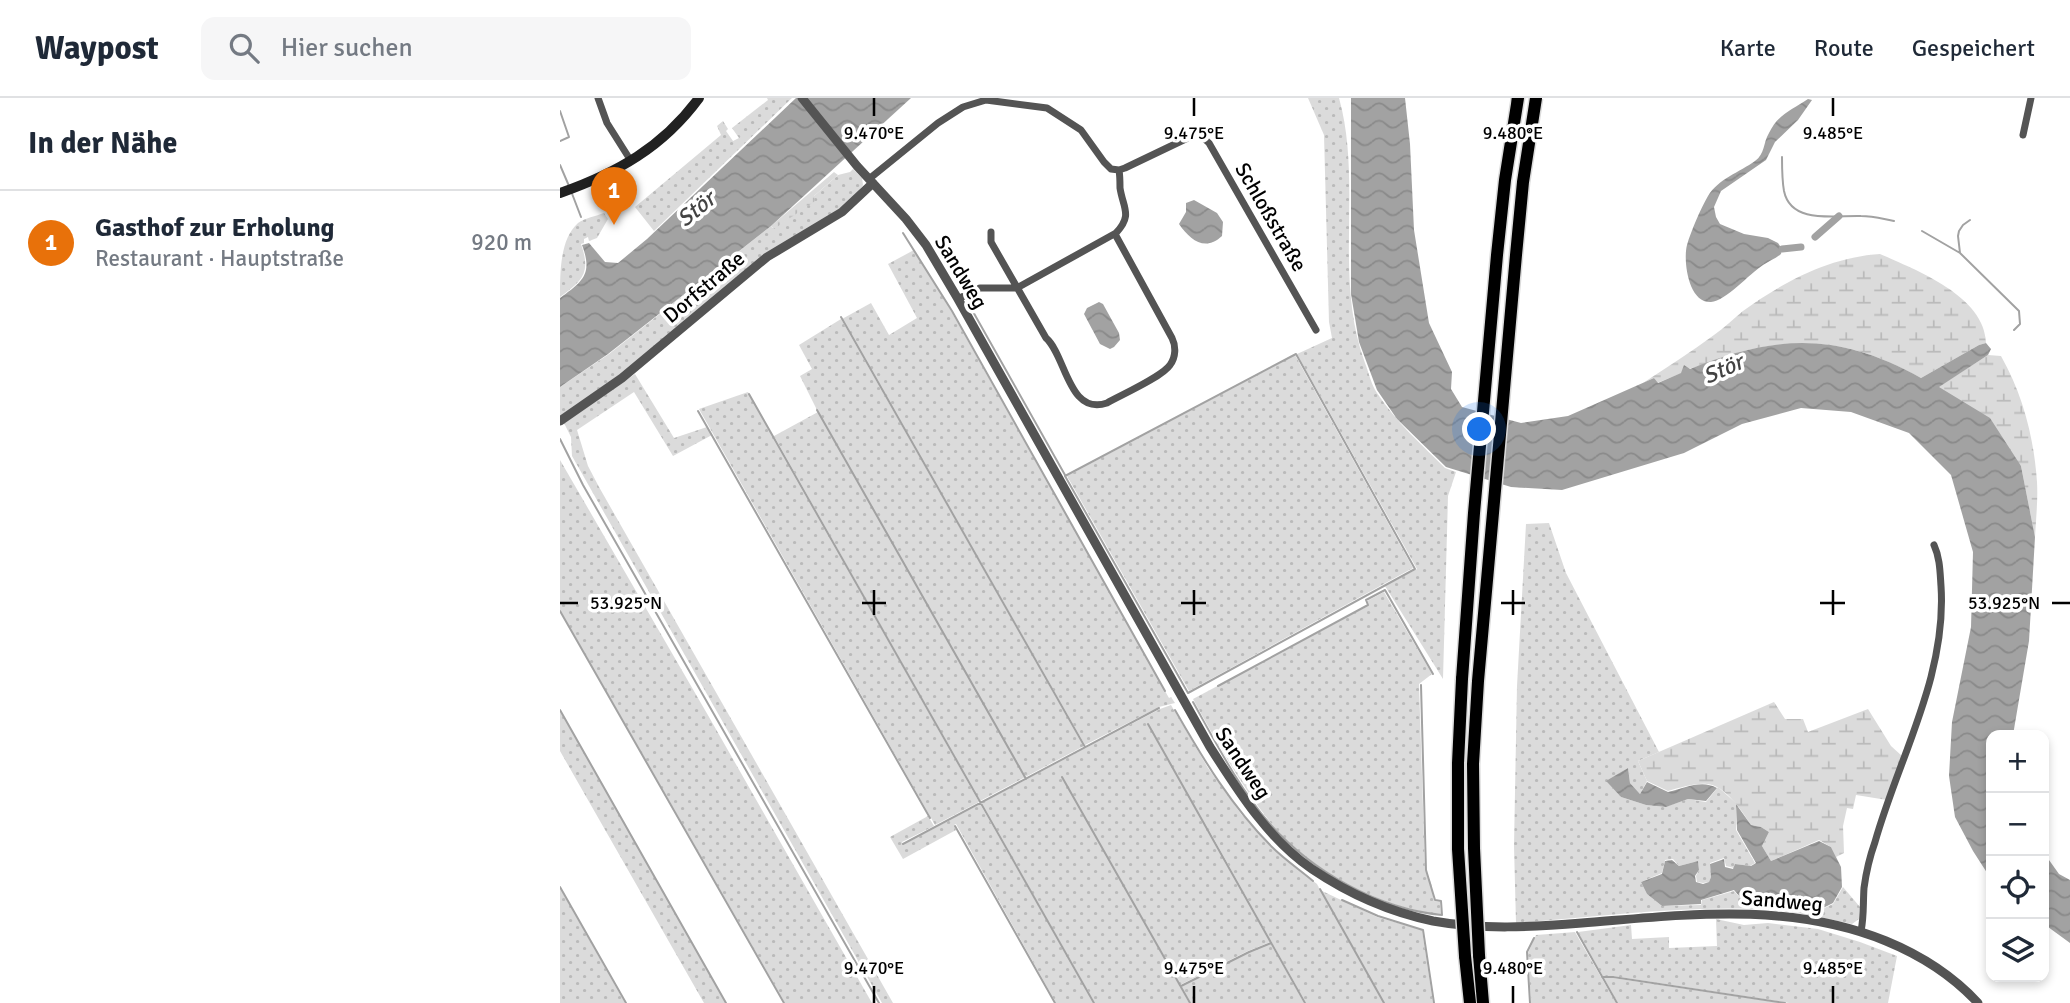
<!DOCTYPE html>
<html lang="de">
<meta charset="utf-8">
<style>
:root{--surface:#fff;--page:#f6f6f7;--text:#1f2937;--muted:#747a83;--line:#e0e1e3;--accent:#0f766e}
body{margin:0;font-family:Signika,sans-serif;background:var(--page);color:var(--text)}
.controls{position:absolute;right:21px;bottom:21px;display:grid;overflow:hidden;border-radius:14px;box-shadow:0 4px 10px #0003}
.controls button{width:63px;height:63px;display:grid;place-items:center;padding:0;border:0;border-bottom:2px solid var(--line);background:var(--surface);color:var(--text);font:35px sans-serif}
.you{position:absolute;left:920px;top:332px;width:24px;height:24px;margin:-18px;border:5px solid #fff;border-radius:50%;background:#1a73e8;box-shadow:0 0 0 10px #1a73e833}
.badge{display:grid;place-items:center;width:46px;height:46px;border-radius:50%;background:var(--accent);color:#fff;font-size:23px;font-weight:700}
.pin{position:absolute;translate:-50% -58px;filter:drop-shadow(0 2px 4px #0008)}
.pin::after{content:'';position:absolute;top:37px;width:24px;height:21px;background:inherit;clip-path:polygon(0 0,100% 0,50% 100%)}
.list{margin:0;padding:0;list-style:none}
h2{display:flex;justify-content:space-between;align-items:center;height:91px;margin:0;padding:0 28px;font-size:30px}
h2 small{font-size:23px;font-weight:400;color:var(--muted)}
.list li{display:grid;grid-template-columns:46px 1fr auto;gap:21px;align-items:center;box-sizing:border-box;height:105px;padding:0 28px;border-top:2px solid var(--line)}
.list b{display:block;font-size:26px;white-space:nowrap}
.list p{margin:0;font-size:23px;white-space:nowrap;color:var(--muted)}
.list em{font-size:23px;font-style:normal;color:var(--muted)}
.icon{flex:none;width:38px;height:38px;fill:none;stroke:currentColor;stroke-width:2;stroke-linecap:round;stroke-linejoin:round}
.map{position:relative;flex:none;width:1510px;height:905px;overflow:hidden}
header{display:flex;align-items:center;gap:42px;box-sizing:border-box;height:98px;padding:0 35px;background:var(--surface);border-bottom:2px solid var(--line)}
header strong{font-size:33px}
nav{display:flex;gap:38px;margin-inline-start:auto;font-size:24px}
.search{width:490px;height:63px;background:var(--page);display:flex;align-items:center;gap:18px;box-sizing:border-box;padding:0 24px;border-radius:14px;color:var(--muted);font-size:26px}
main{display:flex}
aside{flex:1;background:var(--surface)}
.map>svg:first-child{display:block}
</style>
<header>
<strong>Waypost</strong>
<div class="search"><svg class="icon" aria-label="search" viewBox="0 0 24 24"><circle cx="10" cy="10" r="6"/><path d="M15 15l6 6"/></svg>Hier suchen</div>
<nav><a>Karte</a><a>Route</a><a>Gespeichert</a></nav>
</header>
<main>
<aside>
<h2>In der Nähe<small></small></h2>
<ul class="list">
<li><span class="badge" style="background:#e8710a">1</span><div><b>Gasthof zur Erholung</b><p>Restaurant · Hauptstraße</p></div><em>920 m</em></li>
</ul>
</aside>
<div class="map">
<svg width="1510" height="905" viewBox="0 0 1510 905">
<defs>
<pattern id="grass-dots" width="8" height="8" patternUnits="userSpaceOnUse" patternTransform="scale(1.75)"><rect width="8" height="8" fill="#dbdbdb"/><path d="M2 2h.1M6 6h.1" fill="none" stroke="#bababa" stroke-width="1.8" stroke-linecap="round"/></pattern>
<pattern id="wetland-marsh" width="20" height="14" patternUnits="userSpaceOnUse" patternTransform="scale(1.75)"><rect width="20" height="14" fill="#dbdbdb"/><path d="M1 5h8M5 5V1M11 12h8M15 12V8" fill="none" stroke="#bababa"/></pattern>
<pattern id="water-waves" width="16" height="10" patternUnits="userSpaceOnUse" patternTransform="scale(1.75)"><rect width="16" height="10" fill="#a2a2a2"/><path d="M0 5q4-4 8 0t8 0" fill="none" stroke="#8a8a8a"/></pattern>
</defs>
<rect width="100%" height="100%" fill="#fff"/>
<path fill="url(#grass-dots)" d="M207,0H232L94,133L75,109L161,37L157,28L163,23L168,31L166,33L173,43L179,40L172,30L208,2Z
M748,0H779C803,86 773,178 805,265C809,275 811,286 817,295C836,324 861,346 885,370L896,374L888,398L883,581L825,488L857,471L737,256L772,240L769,224L764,37Z
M293,71L302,80L303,87L297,96L284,109L202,158L61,276L0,318V289L49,256L211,128L213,131L254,103V98L278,77L290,74Z
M44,115L48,121L37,140L29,143L28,139L24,141V145L21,146C31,175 23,182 0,199C0,174 0,141 18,125C25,120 36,118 44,115Z
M354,152L391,213L609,600L611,599L615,605L599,609L525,647L282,221L311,205L329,237L357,220L328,166Z
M281,221L524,648L420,703L214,338L258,314L240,278L252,271L239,247Z
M735,257L853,470L629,593L507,378Z
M75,276L114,340L147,329L152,337L113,358L74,294L17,332L28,368L39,389L333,905H322L12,358L11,339L4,325Z
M188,294L419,704L375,727L139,311Z
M0,362L149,619L312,905H225L0,512Z
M989,425L1006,475L1099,654L1078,663L1087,683L1080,696L1070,685L1068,670L1047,684L1061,699L1086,707L1105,709L1128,701L1146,704L1158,689L1176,705V732L1195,765L1190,768L1175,766L1174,770L1166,768L1164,760L1150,765L1151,779L1149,784L1143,785L1137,784L1136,778L1139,772L1138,763L1119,768L1113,761L1105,762L1102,775L1081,784L1087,796L1102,808L1141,807L1142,802L1174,793L1185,805L1260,812L1273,806L1283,789L1300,809L1299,821L1292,826C1260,819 1229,812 1196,811C1116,808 1035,819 956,825L954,748L957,588L966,426Z
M824,494L872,576L859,586L865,771L871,785L874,803L880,804L881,816C821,811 748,771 710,724C680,686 656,643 633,601L808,508L807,503Z
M611,607L648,670L681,716L713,751L757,786L760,792L817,819L862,832L873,905H746L641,718L710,844L688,853L620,887L518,706L629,905H535L421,705L600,611Z
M0,613L166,905H144L0,653Z
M420,706L534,905H496L396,726L394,727L396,732L343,761L330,739L368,718L374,728L342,744L343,747Z
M0,790L65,905H0Z
M1156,821L1184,827L1208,825L1258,831L1300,844L1337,858L1328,905H1229L1053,878L1046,879L1221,905H1058L1018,834L1071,827L1072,841L1109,839V850L1157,848Z
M1015,834L1056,905H971L968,855L976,837Z
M711,845L744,905H630L621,888L688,854Z"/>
<path fill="url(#wetland-marsh)" d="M274,74L278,77L254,98L255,103L214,131L211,128Z
M1320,156C1356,172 1425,198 1426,245L1419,247L1361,280C1300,246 1248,236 1180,254C1168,257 1133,272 1124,271L1122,275L1097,285L1094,280L1083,285C1107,269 1131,254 1154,237C1164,230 1173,221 1183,213C1223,184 1270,159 1320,156Z
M1428,257L1441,258C1463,297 1474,340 1477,384C1478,402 1476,421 1475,439L1461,368L1378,289Z
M1214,604L1225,621H1243L1248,634L1308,611L1331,648L1342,658L1327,702L1296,697L1293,711L1287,710L1283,728L1284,755L1276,759L1271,749L1259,742L1211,763L1202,748L1209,734L1201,729L1191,727C1182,713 1165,687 1147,686C1134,685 1120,690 1108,693L1087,683L1078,663Z"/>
<path fill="url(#water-waves)" d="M236,0H351L211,128L48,256L0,289V200C23,183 33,176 22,147L29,145L45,164L58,165L87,141Z
M791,0H845L850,46L854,132L869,225L892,274L891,291L902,309L961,325L1008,318L1094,280L1098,285L1121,275L1124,267L1130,271C1217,236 1278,234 1361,280L1419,247L1426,245L1431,251L1428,257L1379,289L1430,320L1461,368L1475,439L1469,543L1453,637H1431V781L1413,753L1395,719L1389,678L1392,624L1411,529L1413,454L1391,377L1349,335L1291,314L1241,310L1182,326L1124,355L1002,392L951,389L886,369L837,321L817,292L799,244L791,196Z
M1248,1L1252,2L1238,22L1215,44L1206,62L1161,93L1154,109L1156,119L1160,126L1184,136L1208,140L1218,145L1222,151L1221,156C1215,161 1209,163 1203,167C1189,176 1166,203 1151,204C1128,205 1123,162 1127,147C1131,133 1141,110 1148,98C1158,81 1180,74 1195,63C1205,56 1203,45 1209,35C1218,16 1232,12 1248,1Z
M634,102L657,115L663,124L662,138C645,154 630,142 619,126L626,114V105Z
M539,204L543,206L559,235L560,242L554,249L550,251L540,246L524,216L527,210Z
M1068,670L1070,685L1080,696L1087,684L1108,694C1124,690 1142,681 1157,690L1146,703L1128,701L1106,709L1086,707L1061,699L1046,683Z
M1176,706L1191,727L1201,729L1209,734L1202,748L1211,763L1259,743L1271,749L1281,769L1282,789L1273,805L1261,811L1185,805L1174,792L1141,802V806L1102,808L1087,796L1081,784L1102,776L1105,763L1112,762L1119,768L1138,763L1139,772L1135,778L1136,784L1143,786L1149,784L1151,779L1150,766L1164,761L1165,769L1173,771L1175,766L1191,768L1196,765L1177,732Z
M1484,755L1499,776L1510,782V845L1484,826Z"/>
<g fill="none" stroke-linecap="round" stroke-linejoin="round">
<path stroke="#a2a2a2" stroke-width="2" d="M0,13L9,39L0,43
M1222,59C1222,70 1222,82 1224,93C1231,127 1276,117 1301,118C1313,118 1323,121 1334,123
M0,67L9,88
M11,93L21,119
M1410,122L1403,127L1399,133L1398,138L1400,155L1459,213L1460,226L1454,232
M1362,133L1400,155
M343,135L392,213L605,593
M407,203L505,377
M281,219L525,649
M736,256L855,471L628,595L505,378Z
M189,296L534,905
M257,312L466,681
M138,313L370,720
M0,341L23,387L319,905
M0,513L224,905
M658,588L808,507L806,502L825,492L873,576
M633,604C656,645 679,690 710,726C753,774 818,811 882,817L881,803L875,802L866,772L861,587
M0,612L166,905
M615,612C643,661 672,709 712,749C724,761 740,772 753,783
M588,626L745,905
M502,679L630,905
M395,728L495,905
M343,746L599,610
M0,789L66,905
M760,791L824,905
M782,802L818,818L863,832L874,905
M1017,834L1057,905
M1042,879H1053L1225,905
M621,888L689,854L711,845
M970,905L967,854L974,840"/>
<path stroke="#a2a2a2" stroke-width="7" d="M1255,139L1279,118
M1222,151L1241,149"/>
<g stroke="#dbdbdb" stroke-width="15">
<path id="motorway" d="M902,581L914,415L937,157L945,82L958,0
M919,857L923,905
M905,858L910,905"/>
</g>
<path stroke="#545454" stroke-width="7" d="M38,0L47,25L71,63
M1463,37L1471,0
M309,81L378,25L403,9L426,2L487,10L521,32L544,64L551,71L559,72L565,70L634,37H640L649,45L756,232
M431,134V144L486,240C506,257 508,318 547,305C561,297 602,279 610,267C616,259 616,248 612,240L555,136
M398,201L420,190H457L556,135C573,117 563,110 560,90C560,84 560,78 559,72
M1301,833C1304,819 1303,805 1304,790C1306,775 1310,758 1315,744C1339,659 1387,578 1381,488C1380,474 1380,460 1374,447"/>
<path stroke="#545454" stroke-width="9" d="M242,0L297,68L346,121L366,147L398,201L650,649C678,693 708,741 752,771C789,796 830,814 873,823C922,832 973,829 1022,825C1124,817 1228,803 1326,843C1360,857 1393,878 1418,905
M0,323L62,280L207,159L282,114L313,85"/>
<path stroke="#212121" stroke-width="10" d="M0,95C57,75 103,49 139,0"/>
<use href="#motorway" stroke="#000" stroke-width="12"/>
<g stroke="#dbdbdb" stroke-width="15" stroke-linecap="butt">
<path id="motorway-bridge" d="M902,581L898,665V751L905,858
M919,857L914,750L913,666L918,583L956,157L963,84L976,0"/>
</g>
<use href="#motorway-bridge" stroke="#000" stroke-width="12"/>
</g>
<path fill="none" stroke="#000" stroke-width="2.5" d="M314,0V18M634,0V18M953,0V18M1273,0V18M314,492V517M634,492V517M953,492V517M1273,492V517M0,505H18M302,505H326M621,505H646M941,505H965M1260,505H1285M1492,505H1510M314,888V905M634,888V905M953,888V905M1273,888V905"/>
<g text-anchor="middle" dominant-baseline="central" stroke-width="7" stroke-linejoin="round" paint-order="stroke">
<g font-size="21" fill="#000" stroke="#fff">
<text transform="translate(711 119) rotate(60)">Schloßstraße</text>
<text transform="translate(401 174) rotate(59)">Sandweg</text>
<text transform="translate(144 189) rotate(-40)">Dorfstraße</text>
<text transform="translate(683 665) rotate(56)">Sandweg</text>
<text transform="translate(1222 803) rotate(5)">Sandweg</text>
</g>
<g font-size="23" font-style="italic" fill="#434343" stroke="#fff">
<text transform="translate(136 111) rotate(-39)">Stör</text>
<text transform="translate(1163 271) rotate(-24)">Stör</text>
</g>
</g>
<g font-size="18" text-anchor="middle" fill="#000" stroke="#fff" stroke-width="7" stroke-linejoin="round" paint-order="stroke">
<text x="314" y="41">9.470°E</text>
<text x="634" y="41">9.475°E</text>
<text x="953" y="41">9.480°E</text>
<text x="1273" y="41">9.485°E</text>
<text x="66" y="511">53.925°N</text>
<text x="1444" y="511">53.925°N</text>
<text x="314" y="876">9.470°E</text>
<text x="634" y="876">9.475°E</text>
<text x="953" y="876">9.480°E</text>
<text x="1273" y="876">9.485°E</text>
</g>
</svg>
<div class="controls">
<button>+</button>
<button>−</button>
<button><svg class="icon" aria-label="locate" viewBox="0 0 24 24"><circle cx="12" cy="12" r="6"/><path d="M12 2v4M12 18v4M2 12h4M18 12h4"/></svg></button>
<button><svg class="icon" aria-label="layers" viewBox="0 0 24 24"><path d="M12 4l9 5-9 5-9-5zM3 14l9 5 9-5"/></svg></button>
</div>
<div class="you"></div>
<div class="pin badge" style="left:54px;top:127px;background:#e8710a">1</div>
</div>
</main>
